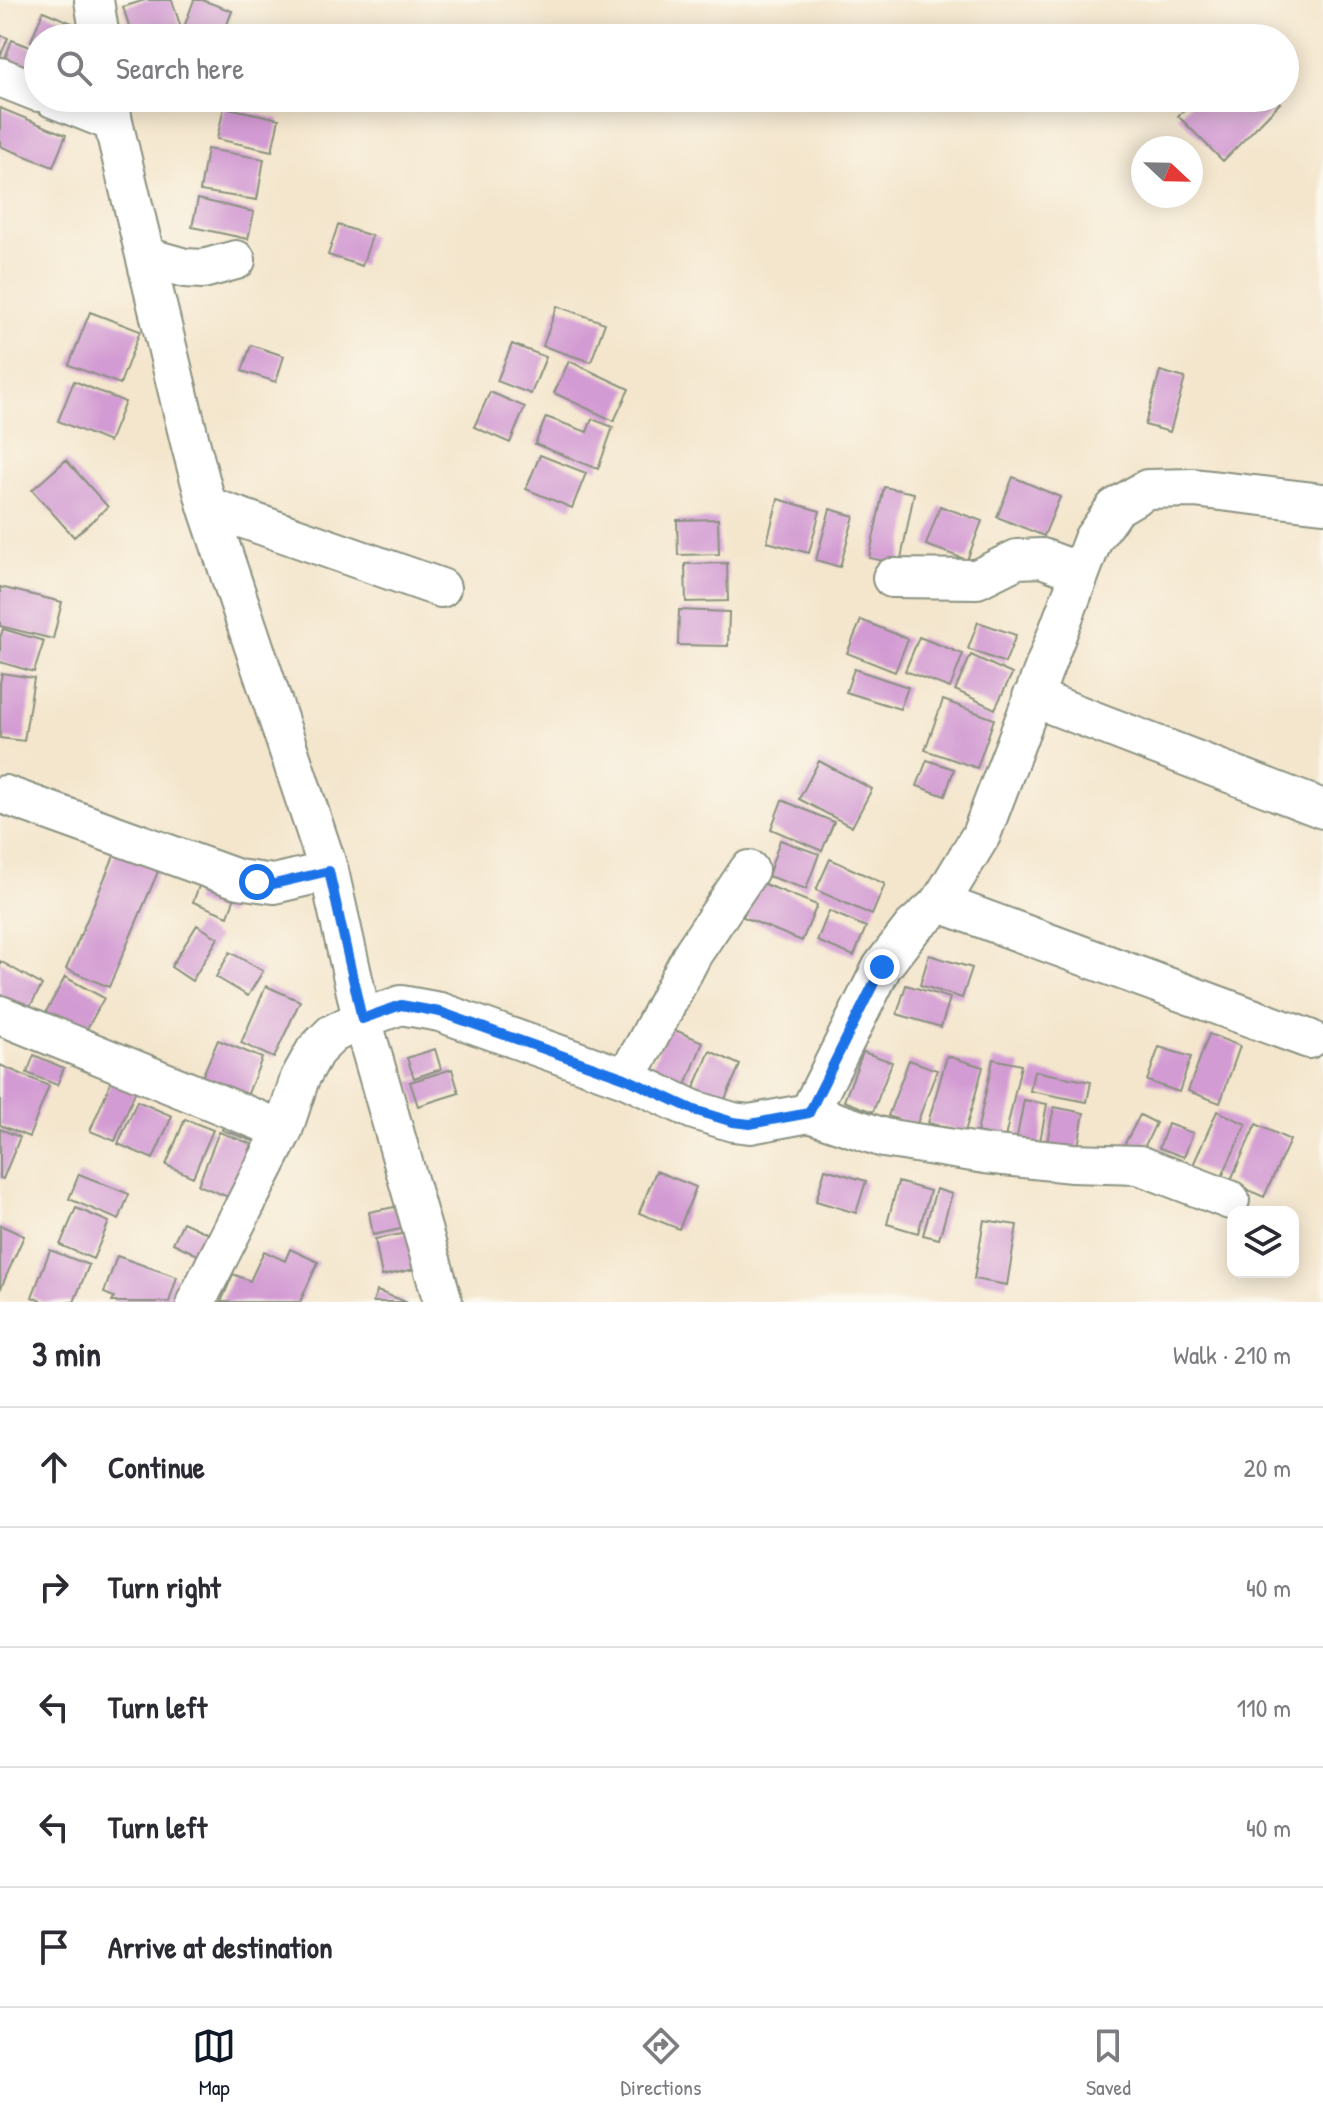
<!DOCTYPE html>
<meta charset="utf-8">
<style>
:root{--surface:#fff;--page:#f7f7f7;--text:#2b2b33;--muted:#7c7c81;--line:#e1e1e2;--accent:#111827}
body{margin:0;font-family:"Patrick Hand",sans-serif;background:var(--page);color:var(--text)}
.controls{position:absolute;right:24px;bottom:24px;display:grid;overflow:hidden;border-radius:16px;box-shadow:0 4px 20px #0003}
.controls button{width:72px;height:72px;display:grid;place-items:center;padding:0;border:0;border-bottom:2px solid var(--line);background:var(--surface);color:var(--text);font:40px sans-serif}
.compass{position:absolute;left:1131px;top:136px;width:72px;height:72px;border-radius:50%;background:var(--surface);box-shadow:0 4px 20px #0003;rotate:112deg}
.stop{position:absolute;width:24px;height:24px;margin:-18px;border:6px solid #1a73e8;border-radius:50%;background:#fff}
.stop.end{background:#1a73e8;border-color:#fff;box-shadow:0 2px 8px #0008}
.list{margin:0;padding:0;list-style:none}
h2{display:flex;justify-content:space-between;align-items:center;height:104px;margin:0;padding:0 32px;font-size:34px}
h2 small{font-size:26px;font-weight:400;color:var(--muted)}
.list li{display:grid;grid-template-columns:52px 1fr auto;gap:24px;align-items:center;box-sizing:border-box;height:120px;padding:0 32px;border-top:2px solid var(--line)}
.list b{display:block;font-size:30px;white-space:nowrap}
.list em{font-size:26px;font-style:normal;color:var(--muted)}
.icon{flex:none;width:44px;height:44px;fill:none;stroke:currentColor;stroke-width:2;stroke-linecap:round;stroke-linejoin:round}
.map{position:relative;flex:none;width:1323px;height:1302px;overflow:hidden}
.search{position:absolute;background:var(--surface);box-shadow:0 4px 20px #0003;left:24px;right:24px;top:24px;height:88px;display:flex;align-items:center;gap:20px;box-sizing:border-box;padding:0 28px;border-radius:44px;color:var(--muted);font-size:30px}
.sheet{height:704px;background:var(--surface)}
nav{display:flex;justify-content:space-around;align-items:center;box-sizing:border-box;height:112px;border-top:2px solid var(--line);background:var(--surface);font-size:22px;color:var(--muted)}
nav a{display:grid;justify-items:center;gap:4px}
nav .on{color:var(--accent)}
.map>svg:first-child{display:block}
</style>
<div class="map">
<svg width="1323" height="1302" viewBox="0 0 1323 1302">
<rect width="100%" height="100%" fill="#fbf7ec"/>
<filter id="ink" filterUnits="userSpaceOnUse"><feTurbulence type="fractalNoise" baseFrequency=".0125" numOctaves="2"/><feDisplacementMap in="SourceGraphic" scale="16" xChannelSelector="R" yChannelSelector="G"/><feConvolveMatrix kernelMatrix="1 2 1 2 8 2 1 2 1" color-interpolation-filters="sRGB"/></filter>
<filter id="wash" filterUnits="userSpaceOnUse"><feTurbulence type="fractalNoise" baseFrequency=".006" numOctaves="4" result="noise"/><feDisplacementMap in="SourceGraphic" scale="32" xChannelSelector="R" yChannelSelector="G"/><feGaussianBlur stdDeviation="1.8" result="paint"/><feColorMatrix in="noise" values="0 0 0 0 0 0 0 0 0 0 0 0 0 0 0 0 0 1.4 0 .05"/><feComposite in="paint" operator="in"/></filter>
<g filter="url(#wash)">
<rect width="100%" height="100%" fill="#f4e6cd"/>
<g id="blocks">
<path fill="#d39bd3" d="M145,0H172L181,28L151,38H133L123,7Z
M194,0H202L232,11L222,38H180Z
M43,11L89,30L86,38H38V44L31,41Z
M0,35L8,38L0,57Z
M12,40L38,50V87L0,72Z
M1195,98H1275L1280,103L1223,161L1178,116Z
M224,107L279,119L272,151L217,139Z
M0,108L66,135L53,167L0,146Z
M207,149L264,159L257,200L200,191Z
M198,199L254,212L248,239L192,227Z
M338,225L372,236L362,266L328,255Z
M557,306L605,323L591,362L543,346Z
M90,312L140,331L120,384L69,365Z
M512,344L546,357L531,394L497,381Z
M251,345L284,356L276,382L242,371Z
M569,361L629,389L614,421L554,393Z
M1160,371L1185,378L1170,432L1145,425Z
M74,381L125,402L109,442L58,421Z
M490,392L525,407L510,443L474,427Z
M546,417L587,432L592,419L613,427L598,469L535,444Z
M540,455L586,473L572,508L526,489Z
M66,460L108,507L74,537L32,490Z
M1013,477L1060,497L1044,536L997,517Z
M884,487L914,493L900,564L869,558Z
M778,499L820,511L809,553L767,542Z
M940,506L982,521L967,560L926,545Z
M830,509L854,516L840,567L816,560Z
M718,519L719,554L678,555L677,520Z
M727,563L728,601L686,602L685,564Z
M0,587L62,602L53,639L0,626Z
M679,610L729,612L728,646L678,645Z
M861,620L908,639L895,672L847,653Z
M978,622L1016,635L1005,663L968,649Z
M3,629L44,641L34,672L0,662V638Z
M919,637L963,654L950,688L905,671Z
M971,655L1012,674L995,709L955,690Z
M854,669L908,687L900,709L846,692Z
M2,673L34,678L24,741L0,738V683Z
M943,700L994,719L977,768L925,750Z
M927,760L954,769L945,796L917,786Z
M819,761L872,789L852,827L799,799Z
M782,800L834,822L822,851L771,829Z
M780,840L819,854L806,889L768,876Z
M119,844L162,862L109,987L66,969Z
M830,859L885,884L872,915L816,890Z
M201,881L236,894L228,916L193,902Z
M757,881L817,905L802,941L743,917Z
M829,911L866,927L854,956L817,941Z
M197,925L218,938L192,981L171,967Z
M230,952L263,971L248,996L216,977Z
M929,955L972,968L962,998L920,985Z
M0,961L42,985L22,1021L0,1009Z
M65,977L104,998L81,1040L42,1019Z
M906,985L950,998L941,1027L897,1014Z
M266,986L300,1001L274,1058L241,1043Z
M668,1027L703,1042L686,1085L650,1071Z
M1209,1034L1240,1046L1220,1103L1188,1091Z
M218,1040L262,1058L247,1096L202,1077Z
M1159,1047L1191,1057L1179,1092L1147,1081Z
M435,1049L441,1069L414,1078L407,1058Z
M710,1051L740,1065L722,1106L692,1093Z
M863,1052L892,1062L873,1112L844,1101Z
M34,1055L64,1068L57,1085L27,1073Z
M947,1056L983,1067L965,1132L928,1123Z
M993,1059L1021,1065L1005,1138L977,1132Z
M909,1060L937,1070L916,1126L888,1116Z
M0,1065L49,1086L29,1137L0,1125Z
M452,1069L459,1093L418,1106L410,1082Z
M116,1070L140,1080L115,1141L90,1131Z
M1034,1071L1091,1082L1087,1102L1030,1091Z
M1024,1100L1047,1104L1039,1147L1016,1142Z
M137,1101L172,1116L153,1159L118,1144Z
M1054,1107L1084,1113L1076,1158L1045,1152Z
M1217,1111L1246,1124L1221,1179L1193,1165Z
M229,1112L260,1124L253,1141L222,1130Z
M1140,1115L1156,1123L1141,1154L1124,1145Z
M185,1119L213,1130L193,1177L166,1165Z
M1168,1124L1193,1133L1184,1157L1159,1148Z
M1256,1124L1290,1140L1264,1197L1230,1182Z
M0,1129L20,1137L3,1179L0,1178Z
M219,1132L252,1144L231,1198L198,1185Z
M825,1169L866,1181L856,1213L816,1201Z
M656,1171L696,1187L679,1229L639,1213Z
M79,1174L129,1194L119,1220L69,1199Z
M898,1182L930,1191L918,1233L887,1224Z
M936,1189L952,1194L939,1239L923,1235Z
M400,1206L405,1228L373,1235L369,1212Z
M76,1208L109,1222L93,1259L60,1245Z
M984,1220L1017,1225L1007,1285L974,1279Z
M183,1222L220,1239L210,1261L173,1243Z
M0,1225L24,1236L0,1290Z
M408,1233L415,1269L382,1276L375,1239Z
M290,1249L318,1262L300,1302H221L233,1274L250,1281L264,1251L285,1261Z
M50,1250L89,1265L74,1302H43L32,1297Z
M117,1256L177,1277L169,1302H112L114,1297L104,1293Z
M377,1291L407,1302H373Z"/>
</g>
</g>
<g filter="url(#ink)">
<use href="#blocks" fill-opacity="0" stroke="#8a9280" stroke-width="2"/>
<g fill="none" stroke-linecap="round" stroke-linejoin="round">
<g stroke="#8a9280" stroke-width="42">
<path id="minor" d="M94,0L100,38
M0,77L38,92
M53,98L113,122
M109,98L113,122L190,442L207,506L329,871L362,1019L443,1302
M146,257L185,268L203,269L236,260
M207,506L441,588
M892,578L977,579L1017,559L1042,558L1079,572
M1032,697L1323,809
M5,795L238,879L274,884L329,871
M940,903L1309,1039
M0,1015L283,1130
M625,1078L644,1047L693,953L749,870
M809,1113L882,967L912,928L940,903L981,835L1093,539L1115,508L1147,489L1194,488L1323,503
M196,1302L283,1130L300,1078L315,1051L332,1034L362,1019L401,1005L440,1012L625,1078L694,1110L733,1122L750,1124L809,1113L884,1138L985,1154L1072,1163L1139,1165L1230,1200"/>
</g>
<use href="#minor" stroke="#fff" stroke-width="38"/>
</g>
</g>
<g fill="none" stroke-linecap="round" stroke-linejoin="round" filter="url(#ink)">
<path stroke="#1a73e8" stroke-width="10" d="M257,882L274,884L329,871L362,1019L401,1005L440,1012L625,1078L694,1110L733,1122L750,1124L809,1113L882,967"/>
</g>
</svg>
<div class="controls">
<button><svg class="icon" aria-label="layers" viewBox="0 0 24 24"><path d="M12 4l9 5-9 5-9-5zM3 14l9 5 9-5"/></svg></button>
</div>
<svg class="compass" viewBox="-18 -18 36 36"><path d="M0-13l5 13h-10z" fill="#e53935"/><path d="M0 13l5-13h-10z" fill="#7c7c81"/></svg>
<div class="stop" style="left:257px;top:882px"></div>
<div class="stop end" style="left:882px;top:967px"></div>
<div class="search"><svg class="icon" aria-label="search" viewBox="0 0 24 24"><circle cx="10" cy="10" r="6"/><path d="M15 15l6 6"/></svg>Search here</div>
</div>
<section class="sheet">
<h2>3 min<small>Walk · 210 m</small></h2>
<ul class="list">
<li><svg class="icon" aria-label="ahead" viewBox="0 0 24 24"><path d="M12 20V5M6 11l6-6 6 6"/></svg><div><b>Continue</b></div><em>20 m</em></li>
<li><svg class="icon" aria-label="right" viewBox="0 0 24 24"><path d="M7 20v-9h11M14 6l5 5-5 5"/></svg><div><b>Turn right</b></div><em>40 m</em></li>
<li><svg class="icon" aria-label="left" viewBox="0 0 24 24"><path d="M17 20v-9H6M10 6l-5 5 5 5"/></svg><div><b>Turn left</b></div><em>110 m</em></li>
<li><svg class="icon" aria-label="left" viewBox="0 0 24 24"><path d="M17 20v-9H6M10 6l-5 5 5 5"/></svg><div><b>Turn left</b></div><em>40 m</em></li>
<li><svg class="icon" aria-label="arrive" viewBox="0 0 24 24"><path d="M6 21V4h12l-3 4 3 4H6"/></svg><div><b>Arrive at destination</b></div></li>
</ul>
</section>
<nav>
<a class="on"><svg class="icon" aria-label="map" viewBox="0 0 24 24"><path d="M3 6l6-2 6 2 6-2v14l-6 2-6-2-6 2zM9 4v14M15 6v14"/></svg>Map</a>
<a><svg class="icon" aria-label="directions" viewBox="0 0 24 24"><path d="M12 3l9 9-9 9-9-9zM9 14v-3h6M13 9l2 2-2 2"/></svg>Directions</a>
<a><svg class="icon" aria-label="saved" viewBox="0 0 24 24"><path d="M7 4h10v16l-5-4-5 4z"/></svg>Saved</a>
</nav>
